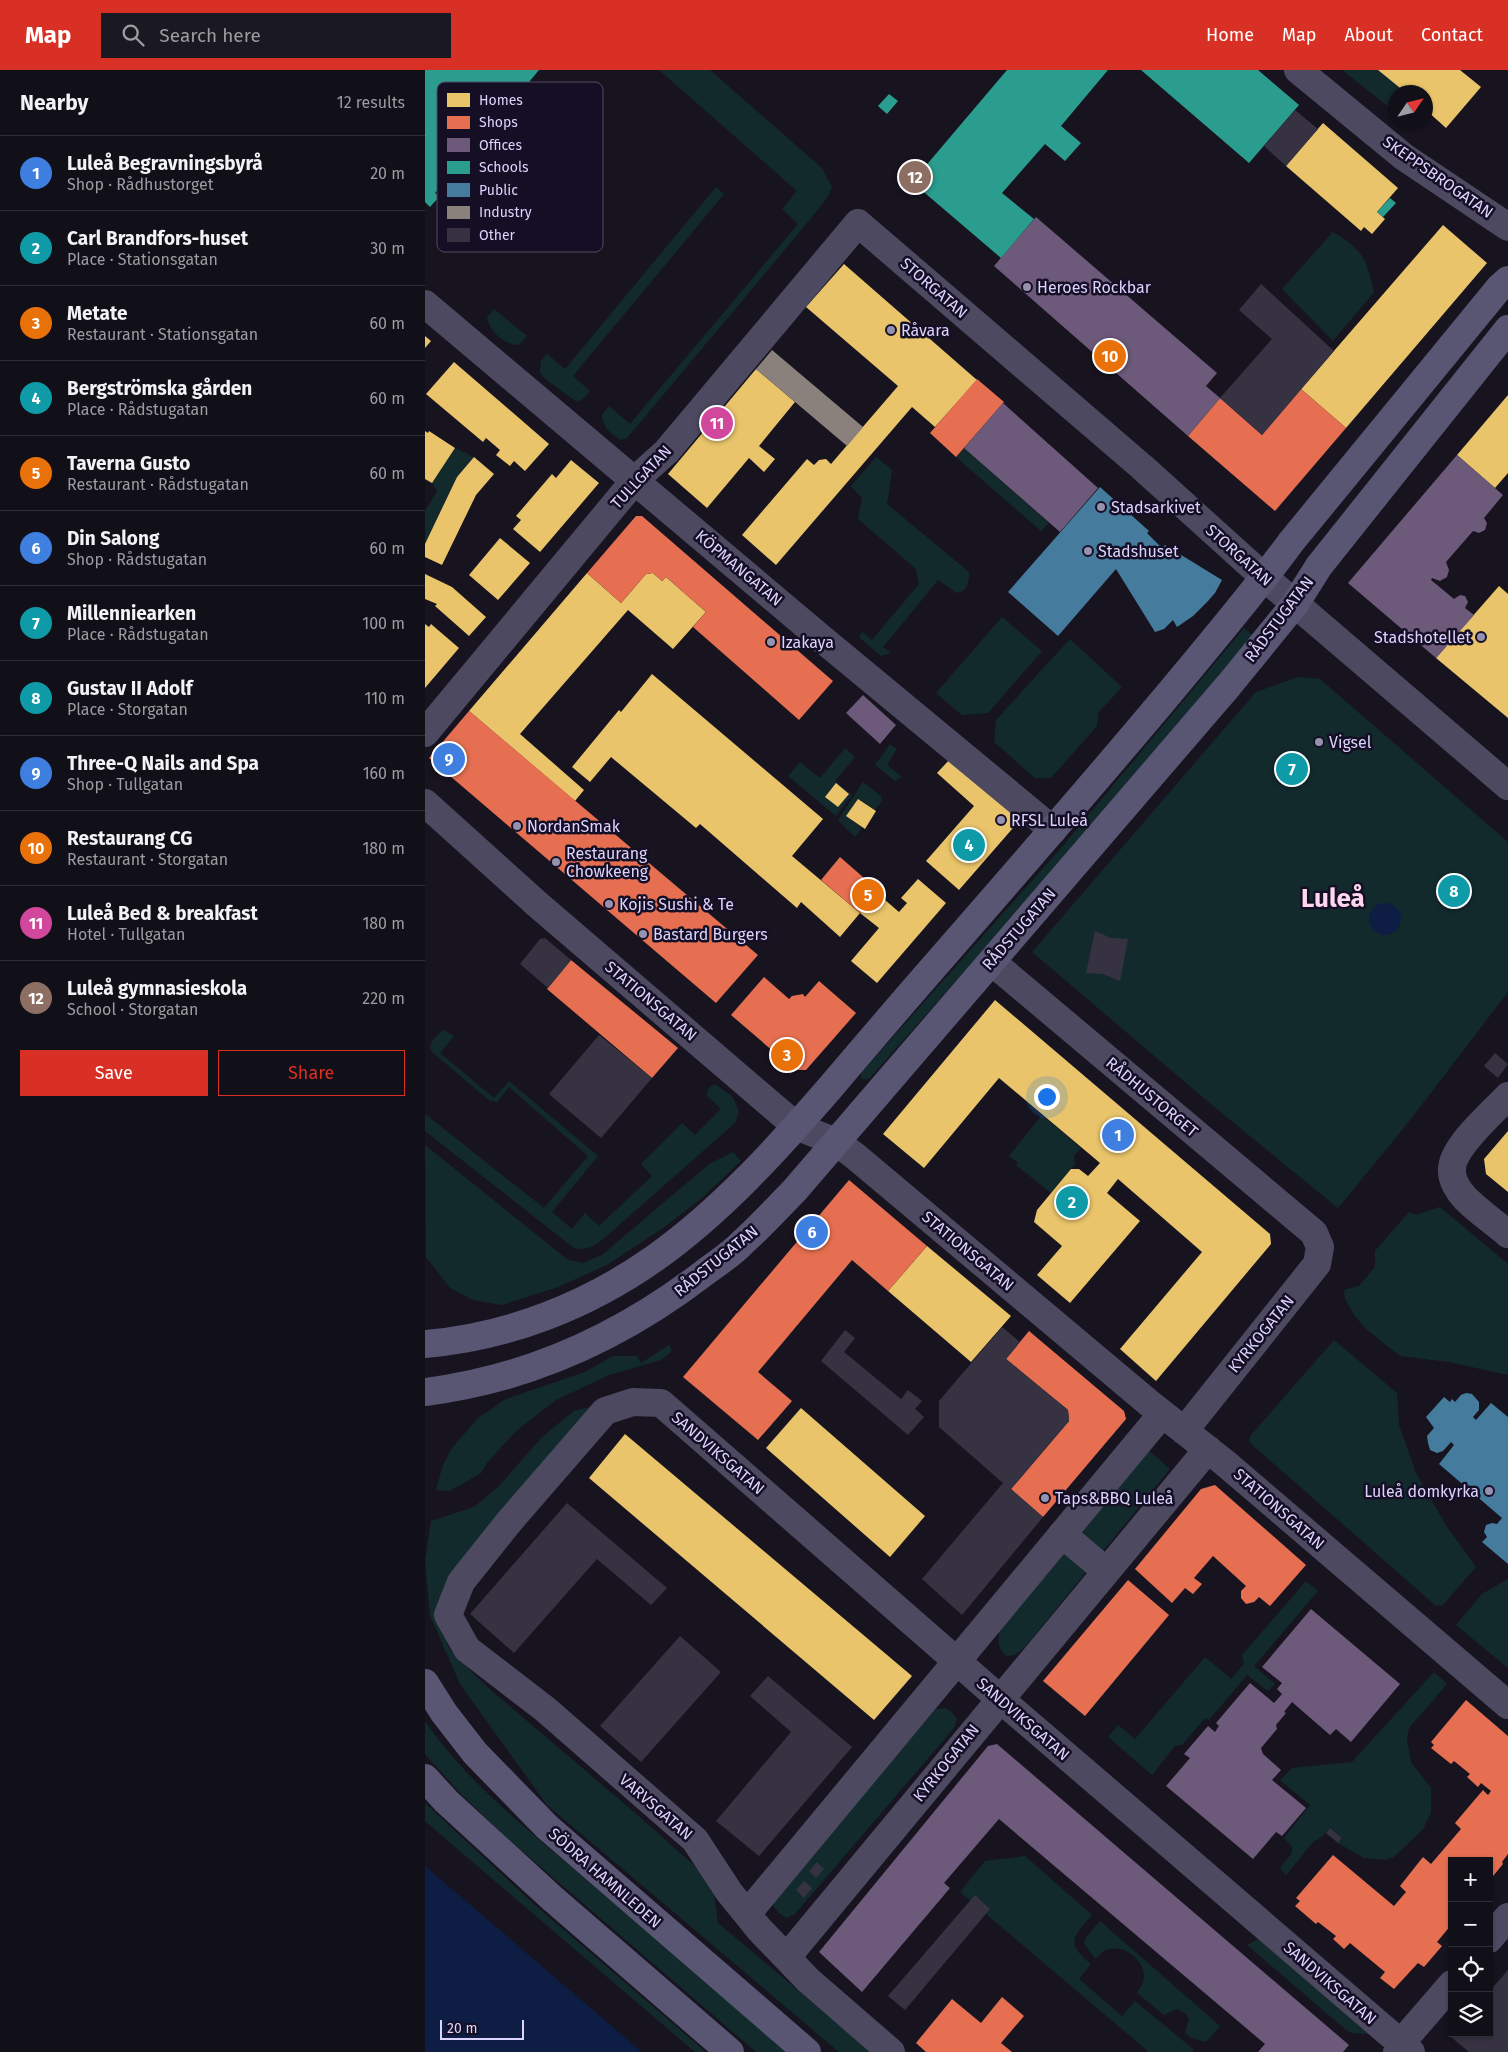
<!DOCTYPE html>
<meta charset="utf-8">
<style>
:root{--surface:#110f18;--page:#1a1821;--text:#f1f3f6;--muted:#9c9ca2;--line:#302f37;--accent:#d93025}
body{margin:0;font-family:"Fira Sans",sans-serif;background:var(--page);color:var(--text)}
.controls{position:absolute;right:15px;bottom:15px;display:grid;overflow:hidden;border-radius:0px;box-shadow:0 1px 4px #0004}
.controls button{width:45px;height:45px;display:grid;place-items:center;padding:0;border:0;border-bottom:1px solid var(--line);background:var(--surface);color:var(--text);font:25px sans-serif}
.compass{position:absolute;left:963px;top:15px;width:45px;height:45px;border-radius:50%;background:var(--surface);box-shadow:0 1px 4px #0004;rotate:55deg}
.scale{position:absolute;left:15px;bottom:12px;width:84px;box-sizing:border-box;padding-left:5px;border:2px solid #dcd4fe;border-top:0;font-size:14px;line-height:18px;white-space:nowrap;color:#dcd4fe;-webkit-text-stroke:4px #150f25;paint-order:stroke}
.you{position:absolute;left:621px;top:1026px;width:18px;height:18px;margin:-12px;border:4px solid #fff;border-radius:50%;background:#1a73e8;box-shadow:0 0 0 8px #1a73e833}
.badge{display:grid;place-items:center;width:32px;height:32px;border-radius:50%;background:var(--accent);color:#fff;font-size:16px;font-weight:700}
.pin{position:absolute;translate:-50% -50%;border:2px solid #fff;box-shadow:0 1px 5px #0006}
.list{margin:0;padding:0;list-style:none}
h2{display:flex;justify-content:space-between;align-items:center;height:65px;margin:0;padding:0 20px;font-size:21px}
h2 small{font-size:16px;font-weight:400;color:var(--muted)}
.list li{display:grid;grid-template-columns:32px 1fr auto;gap:15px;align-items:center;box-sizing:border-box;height:75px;padding:0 20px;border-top:1px solid var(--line)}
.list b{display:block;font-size:19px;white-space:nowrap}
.list p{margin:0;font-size:16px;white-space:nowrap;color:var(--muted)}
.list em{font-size:16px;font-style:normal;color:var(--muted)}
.actions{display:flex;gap:10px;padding:15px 20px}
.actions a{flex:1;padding:11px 0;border:1px solid var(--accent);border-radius:0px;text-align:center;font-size:18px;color:var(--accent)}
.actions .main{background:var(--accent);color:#fff}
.icon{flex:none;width:28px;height:28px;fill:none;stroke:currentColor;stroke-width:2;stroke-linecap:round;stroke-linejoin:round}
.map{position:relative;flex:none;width:1083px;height:1982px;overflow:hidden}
header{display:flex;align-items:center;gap:30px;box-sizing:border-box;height:70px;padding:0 25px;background:var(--accent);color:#fff}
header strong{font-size:24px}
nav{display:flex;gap:28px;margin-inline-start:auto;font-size:18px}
.search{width:350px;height:45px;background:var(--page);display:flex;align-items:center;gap:12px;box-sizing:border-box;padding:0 18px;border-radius:0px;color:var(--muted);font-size:19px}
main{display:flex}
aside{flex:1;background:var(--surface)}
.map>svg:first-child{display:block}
</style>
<header>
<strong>Map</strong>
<div class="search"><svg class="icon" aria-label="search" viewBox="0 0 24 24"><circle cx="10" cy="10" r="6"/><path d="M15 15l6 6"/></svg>Search here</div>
<nav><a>Home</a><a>Map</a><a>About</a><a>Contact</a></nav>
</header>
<main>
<aside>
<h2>Nearby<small>12 results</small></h2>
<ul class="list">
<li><span class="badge" style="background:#3f7fe0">1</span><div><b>Luleå Begravningsbyrå</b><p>Shop · Rådhustorget</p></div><em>20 m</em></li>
<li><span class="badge" style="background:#0f9aa8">2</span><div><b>Carl Brandfors-huset</b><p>Place · Stationsgatan</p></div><em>30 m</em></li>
<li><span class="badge" style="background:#e8710a">3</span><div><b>Metate</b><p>Restaurant · Stationsgatan</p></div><em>60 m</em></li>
<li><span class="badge" style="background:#0f9aa8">4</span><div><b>Bergströmska gården</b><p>Place · Rådstugatan</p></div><em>60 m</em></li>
<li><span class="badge" style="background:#e8710a">5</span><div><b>Taverna Gusto</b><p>Restaurant · Rådstugatan</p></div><em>60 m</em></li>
<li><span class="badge" style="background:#3f7fe0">6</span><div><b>Din Salong</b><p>Shop · Rådstugatan</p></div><em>60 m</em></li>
<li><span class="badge" style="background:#0f9aa8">7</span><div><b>Millenniearken</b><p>Place · Rådstugatan</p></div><em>100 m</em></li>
<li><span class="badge" style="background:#0f9aa8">8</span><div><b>Gustav II Adolf</b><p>Place · Storgatan</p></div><em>110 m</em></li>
<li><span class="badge" style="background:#3f7fe0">9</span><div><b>Three-Q Nails and Spa</b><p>Shop · Tullgatan</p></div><em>160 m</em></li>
<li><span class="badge" style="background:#e8710a">10</span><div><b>Restaurang CG</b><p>Restaurant · Storgatan</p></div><em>180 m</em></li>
<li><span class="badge" style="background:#d1479c">11</span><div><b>Luleå Bed &amp; breakfast</b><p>Hotel · Tullgatan</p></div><em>180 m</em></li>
<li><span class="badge" style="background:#8d6e63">12</span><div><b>Luleå gymnasieskola</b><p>School · Storgatan</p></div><em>220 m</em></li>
</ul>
<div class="actions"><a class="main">Save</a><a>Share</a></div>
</aside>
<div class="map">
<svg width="1083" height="1982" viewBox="0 0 1083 1982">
<rect width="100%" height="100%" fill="#171420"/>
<path fill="#132a2d" d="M234,0H285L397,98L407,117L402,128L377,159L202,368L196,370C185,363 178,358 177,345L184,336L205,354L373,154L357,139L372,121Z
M917,0H953L980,22H971L970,42Z
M291,117L299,124L148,306L165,321L159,328L152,332L119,308L115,302L116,291L122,284L140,299Z
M908,162C940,182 940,187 949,222L908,271L857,219Z
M69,239L102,266L94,275C78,274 66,263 62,247Z
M30,378L49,387L32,407L0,474V441L12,421L7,413Z
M539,378L624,453L616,461L531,387Z
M451,387L467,400L462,434L544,502C544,512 543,520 532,523L513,510L458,577L466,583L456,586L434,567L437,562L447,570L494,514L491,499L433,449L437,428L426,416Z
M577,547L617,581L563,643L537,645L511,623Z
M819,558L828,565L795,605L545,895L444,1009H436V1003L636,778Z
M645,569L697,617L673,643L672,656L626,708H610L569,672L571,650Z
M873,607L895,609L1083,772V922L982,1054L913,1138L787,1035L607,882L831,622Z
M465,674L472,679L462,695L477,707L470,711L450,695Z
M420,678L430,687L410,711L427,725L411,746L363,706L375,692L395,708Z
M438,712L456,726L457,731L450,740L433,729L421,746L437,758L430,767L413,750Z
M19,960L29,966L15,983L69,1028L84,1011L173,1086L127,1142L147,1159L160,1143L174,1156L227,1106L216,1094L257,1053L270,1065L296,1039L281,1025L284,1018L290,1014L308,1027L314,1042L310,1053L177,1170C167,1177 160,1181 149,1178L0,1061V1044L119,1138L163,1086L84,1017L72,1032L65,1031L8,983L5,978C6,970 12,965 19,960Z
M617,1045L656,1078L649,1086L650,1094L626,1123L591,1095L593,1093L584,1086Z
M0,1075L143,1190L158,1193L177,1185L284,1094L308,1082L316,1091L277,1128L238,1158L182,1195L133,1217L77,1235L48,1230L25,1218L1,1187Z
M1015,1137L1083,1194V1305L1024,1292L975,1286L941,1259L930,1246L920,1229L919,1220L934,1216L950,1197V1181L984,1142L991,1145Z
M909,1270L972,1323L974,1355L991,1403L1022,1457L1051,1497L1017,1536L1010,1535L824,1372L826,1365Z
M244,1275L247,1281L236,1290L184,1305L131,1330L91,1361L61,1394L56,1403L25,1421L11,1420L17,1398L26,1379L53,1348L81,1329L160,1302L188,1286H212L216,1293Z
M178,1334L21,1512L16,1528L19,1562L23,1576L30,1586L67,1621L209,1742L272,1798L289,1825L293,1853L446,1982H414L122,1735L35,1614L5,1545L0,1491L6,1451L49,1437L74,1416L118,1366L149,1341Z
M722,1379L745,1399L600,1577L590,1585L582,1586C571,1577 573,1570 575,1558Z
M1083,1509V1598L1031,1555L1057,1524Z
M881,1511L893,1521L829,1596L850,1614L843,1621L822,1605L784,1650L780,1648L757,1675L750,1676L727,1705L683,1667L693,1655L710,1669L780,1587L806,1609L819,1594L817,1585Z
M1009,1602L1022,1614L984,1658L982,1669L986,1692L1006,1718V1743L998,1759L969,1787L960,1790L939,1788L913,1773L917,1768L905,1758L898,1766L888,1772L861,1805L855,1798L867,1783V1777L859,1768L885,1735L855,1710L867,1698L927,1692Z
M520,1638L526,1641L532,1649L529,1658L370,1844L362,1848C353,1843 349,1840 347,1830L506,1644L511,1639Z
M0,1651C43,1714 106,1762 164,1812C231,1868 296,1925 362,1982H331L82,1768L37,1725L0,1684Z
M0,1733L111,1836L281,1982H270L9,1759L0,1751Z
M600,1786L667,1845C648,1867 640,1873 666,1894L654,1909L697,1946L710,1931L768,1979V1982H724L535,1822L560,1791Z
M675,1851L795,1956L781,1972L767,1968L760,1963L764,1949L760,1943L752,1939L739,1945L712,1923C715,1919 718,1913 719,1908C720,1889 697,1872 679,1881C676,1883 673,1887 670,1889L659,1873L661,1867Z
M831,1870H835L946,1964L927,1963L921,1960L822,1875Z"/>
<path fill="#0e1d43" d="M944 849a16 16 0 1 1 32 0a16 16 0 1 1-32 0Z
M0,1796L217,1982H0Z"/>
<path fill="#e9c46a" d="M953,0H1035L1056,17L1021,58L1001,40V22H980Z
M898,53L973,118L952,142L960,149L947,164L939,157L936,161L861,96Z
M1018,155L1062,193L921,358L876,319Z
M419,194L552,310L510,357L487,337L351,495L317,465L382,389L389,395L394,390L401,389L406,394L473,316L381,237Z
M0,266L6,271L0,278Z
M29,292L124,374L100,401L89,391L85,396L71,385L75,380L61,368L58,372L1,324Z
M331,299L370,332L334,376L350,389L339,402L324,388L282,438L243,404Z
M1083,325V403L1070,418L1032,385Z
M0,361L3,363L4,361L30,378L7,413L0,409Z
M49,387L69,404L51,425L17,495L0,487V474L32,407Z
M146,390L174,413L115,482L88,459L96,450L91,446L127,404L131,408Z
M75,468L105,493L73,530L44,505Z
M162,503L196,533L221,504L228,503L237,511L241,507L281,542L248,579L203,540L95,664L159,720L150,731L44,641Z
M0,504L27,517L61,547L44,566L10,536L12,534L0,529Z
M1074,516L1083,524V648L1011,588Z
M0,554L4,557L6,554L34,578L0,618Z
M227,604L398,749L367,786L435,843L452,823L474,842L482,833L476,828L493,809L521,833L452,913L426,891L454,858L435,843L415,867L376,832L372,838L275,754L271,758L186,687L165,712L147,697L194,640L196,642Z
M526,688L595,750L534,820L501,791L549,736L512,703Z
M411,713L424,724L413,737L400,727Z
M433,729L451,741L440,759L421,746Z
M570,930L845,1164L846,1174L731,1311L695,1279L777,1182L693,1109L682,1123L715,1151L645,1233L612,1205L637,1176L609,1152L612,1140L646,1099H654L663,1106L675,1093L574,1008L499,1098L458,1064Z
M1083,1061V1122L1061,1104L1059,1089Z
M502,1176L586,1246L546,1292L463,1221Z
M376,1338L500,1446L465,1487L341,1378Z
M200,1364L487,1606L449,1650L164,1408Z"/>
<path fill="#e76f51" d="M552,309L579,332L531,387L505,363Z
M876,319L921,358L850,441L763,366L795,328L837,365Z
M211,446H217L408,611L374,650L268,557L281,542L241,507L237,511L228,503L221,504L196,533L162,503Z
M44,641L333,885L291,933L4,688Z
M415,787L454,821L435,843L396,810Z
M146,890L253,978L227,1008L122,919Z
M339,907L364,929L367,926L378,924L380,927L394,911L431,943L381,1000H370L306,945Z
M424,1110L502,1176L463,1221L427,1190L333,1302L367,1331L333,1370L258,1307Z
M604,1261L699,1341L701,1349L618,1447L586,1419L644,1351L643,1340L581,1289Z
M790,1415L881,1495L845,1536L834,1527L829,1532L821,1534L816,1528V1521L821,1516L788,1486L769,1508L777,1514L768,1524L760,1518L747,1533L710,1499L776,1419Z
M703,1510L744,1545L660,1646L618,1611Z
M1041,1630L1083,1666V1784L1077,1792L1078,1794L1064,1811V1791H1027V1854L1012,1872L1017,1876L999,1897L993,1893L969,1919L955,1908L960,1902L925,1873L919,1879L908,1869L911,1866L893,1852L891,1854L870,1836L875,1831L871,1828L908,1785L969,1836L981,1822L975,1816L998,1787L1006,1794L1036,1759L1030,1753L1058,1720L1063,1725L1066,1721L1056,1713L1053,1717L1042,1707L1045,1704L1029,1691L1026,1694L1006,1678L1009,1675L1006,1672Z
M577,1927L599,1946L576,1973L587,1982H501L491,1973L527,1929L556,1953Z"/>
<path fill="#6d597a" d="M611,147L792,303L781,316L795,328L763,366L569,196Z
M578,333L673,418L635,462L539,378Z
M1032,385L1078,425L1059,448L1062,453L1060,460L1054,463L1048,461L1021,492L1024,500L1022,507L1015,511L1007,508L1006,510L1029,529L1035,525L1040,526L1043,532L1040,538L1049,545L1011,588L923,513Z
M438,625L471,655L455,674L421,643Z
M886,1539L975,1614L926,1672L911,1659L905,1665L867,1632L859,1642L861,1643L851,1655L852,1659L836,1678L838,1684L856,1700L847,1710L881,1738L857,1766L851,1762L828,1789L741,1716L765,1688L759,1684L783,1656L790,1662L794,1656L791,1653L825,1613L849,1633L857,1624L852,1619L857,1613L837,1597Z
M572,1674L924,1975L918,1982H833L840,1974L574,1749L519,1813L525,1818L437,1922L394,1882L563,1676Z"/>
<path fill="#2a9d8f" d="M0,0H114L60,65L69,72L50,94L41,86L10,123L14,127L5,137L0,132Z
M582,0H683L636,56L656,73L640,91L620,74L577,123L609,149L576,188L487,112Z
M716,0H833L874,35L824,93Z
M464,24L473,31L462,44L453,36Z
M965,128L971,133L958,147L952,142Z"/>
<path fill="#457b9d" d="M675,417L724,461L722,463L737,478L740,475L797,510L790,523L783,531L768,546L752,557L748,550L739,559L730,562L691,499L633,566L583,522Z
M1041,1323L1047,1324L1054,1332V1340L1048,1347L1051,1350L1066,1333L1083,1347V1494L1057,1472L1062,1467L1059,1462L1061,1455L1067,1453L1072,1454L1077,1448L1014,1394L1029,1375L1026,1372L1018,1381L1012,1383L1005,1380L1003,1373L1002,1366L1009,1358L1001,1347L1019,1327L1025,1332L1027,1329L1030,1332L1036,1325Z"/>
<path fill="#8a817c" d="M347,280L438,357L422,376L331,299Z"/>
<path fill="#363242" d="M870,40L893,59L861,96L839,76Z
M836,214L909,281L837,365L795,328L847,269L814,240Z
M670,861L686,868L703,869L695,911L678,904L661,903Z
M120,868L146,890L123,918L95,894L115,869Z
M174,965L227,1008L176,1068L124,1024Z
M1070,983L1083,994L1073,1008L1059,996Z
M577,1257L595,1272L581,1289L643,1340L644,1351L586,1419L618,1447L537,1545L497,1509L578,1413L514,1357V1331Z
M420,1260L430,1268L419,1282L476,1329L483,1320L497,1331L490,1339L499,1347L483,1365L396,1291Z
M142,1433L242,1518L226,1535L172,1489L89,1583L45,1544Z
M255,1566L296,1602L216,1692L175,1656Z
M343,1606L427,1677L334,1786L291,1751L366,1662L325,1626Z
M905,1758L917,1768L913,1773L901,1763Z
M392,1792L399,1799L391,1808L384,1801Z
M379,1811L387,1818L379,1828L371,1820Z
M550,1825L565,1839L480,1940L463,1926Z
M1083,1900V1982H1044L1026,1967L1030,1963H1064V1922Z"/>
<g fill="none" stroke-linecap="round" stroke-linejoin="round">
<path stroke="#4c4961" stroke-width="28" d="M0,234L396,568L628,760
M0,663L210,410L242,381L433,153L717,397L840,508L1083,716
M0,733L112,834L371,1056L411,1072L430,1086L724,1333L800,1393L1083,1635
M567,892L889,1163L895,1177L892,1194L759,1361
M1083,1026C1068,1042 1027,1077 1027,1099C1026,1110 1034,1122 1041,1129C1054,1142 1069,1152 1083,1164
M637,1464L681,1501
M322,1844L737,1344
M1064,1869L1083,1847
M362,1887L783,1379
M466,1982L383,1910L334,1859L304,1822L270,1770L120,1639L42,1579L23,1545L36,1512L83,1453L180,1341L208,1332L236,1333L574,1628L986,1982
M972,1982L976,1973L1027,1914"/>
<path stroke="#4c4961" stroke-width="28" d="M873,0L979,87L1083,157"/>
<path stroke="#595673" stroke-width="28" d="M0,1274C83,1267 162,1236 230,1188C296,1141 351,1080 404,1019C438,979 472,939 507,899C589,805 672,710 752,614C791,567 830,521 866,472L1074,218L1083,210
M0,1322C104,1309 197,1266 279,1203C292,1193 307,1184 318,1172C336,1156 352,1138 369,1121L804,615L870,534L894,496L1083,259
M0,1613L19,1643L50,1683L122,1757L382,1982
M0,1708L21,1731L128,1829L305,1982"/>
</g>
<g fill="#9791b0" stroke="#150f25" stroke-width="2">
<circle cx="602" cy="217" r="5"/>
<circle cx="466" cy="260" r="5"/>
<circle cx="676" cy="437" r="5"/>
<circle cx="663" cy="481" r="5"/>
<circle cx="1056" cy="567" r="5"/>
<circle cx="346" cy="572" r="5"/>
<circle cx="894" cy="672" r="5"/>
<circle cx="576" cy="750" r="5"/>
<circle cx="92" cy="756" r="5"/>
<circle cx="131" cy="792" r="5"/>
<circle cx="184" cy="834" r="5"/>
<circle cx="218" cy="864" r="5"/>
<circle cx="1064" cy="1421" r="5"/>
<circle cx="620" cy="1428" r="5"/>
</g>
<g text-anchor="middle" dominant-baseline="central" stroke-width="5" stroke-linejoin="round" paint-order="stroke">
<g font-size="16" fill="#dcd4fe" stroke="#150f25">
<text transform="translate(1013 107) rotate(35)">SKEPPSBROGATAN</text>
<text transform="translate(509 218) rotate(41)">STORGATAN</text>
<text transform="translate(216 407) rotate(-47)">TULLGATAN</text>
<text transform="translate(814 485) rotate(42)">STORGATAN</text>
<text transform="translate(314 498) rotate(40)">KÖPMANGATAN</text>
<text transform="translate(854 549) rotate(-53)">RÅDSTUGATAN</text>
<text transform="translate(594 859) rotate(-49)">RÅDSTUGATAN</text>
<text transform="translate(226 931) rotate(40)">STATIONSGATAN</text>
<text transform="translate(727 1027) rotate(40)">RÅDHUSTORGET</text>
<text transform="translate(543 1181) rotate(40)">STATIONSGATAN</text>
<text transform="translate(291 1191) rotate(-39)">RÅDSTUGATAN</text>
<text transform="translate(836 1264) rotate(-51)">KYRKOGATAN</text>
<text transform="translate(293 1383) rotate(41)">SANDVIKSGATAN</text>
<text transform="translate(854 1439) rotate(41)">STATIONSGATAN</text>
<text transform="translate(598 1649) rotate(41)">SANDVIKSGATAN</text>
<text transform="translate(521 1693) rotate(-51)">KYRKOGATAN</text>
<text transform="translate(231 1737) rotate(41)">VARVSGATAN</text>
<text transform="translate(180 1808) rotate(41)">SÖDRA HAMNLEDEN</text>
<text transform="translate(905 1913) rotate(41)">SANDVIKSGATAN</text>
</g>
<g font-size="16" fill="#dcd4fe" stroke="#150f25" text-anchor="start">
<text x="612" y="217">Heroes Rockbar</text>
<text x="476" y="260">Råvara</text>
<text x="686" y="437">Stadsarkivet</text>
<text x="673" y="481">Stadshuset</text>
<text x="1046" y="567" text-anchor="end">Stadshotellet</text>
<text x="356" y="572">Izakaya</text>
<text x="904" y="672">Vigsel</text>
<text x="586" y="750">RFSL Luleå</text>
<text x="102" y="756">NordanSmak</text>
<text x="141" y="783">Restaurang<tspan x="141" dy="18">Chowkeeng</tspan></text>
<text x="194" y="834">Kojis Sushi &amp; Te</text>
<text x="228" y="864">Bastard Burgers</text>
<text x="1054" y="1421" text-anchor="end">Luleå domkyrka</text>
<text x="630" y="1428">Taps&amp;BBQ Luleå</text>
</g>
<g font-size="26" font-weight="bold" fill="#fed6ed" stroke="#150f25">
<text x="908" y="828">Luleå</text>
</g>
</g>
<rect x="12" y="12" width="166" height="170" rx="8" fill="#150f25" stroke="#514a66" stroke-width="1"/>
<rect x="22" y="23" width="23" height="14" fill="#e9c46a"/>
<rect x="22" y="46" width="23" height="13" fill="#e76f51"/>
<rect x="22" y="68" width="23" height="14" fill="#6d597a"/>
<rect x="22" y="91" width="23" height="13" fill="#2a9d8f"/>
<rect x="22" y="113" width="23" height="14" fill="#457b9d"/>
<rect x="22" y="136" width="23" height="13" fill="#8a817c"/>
<rect x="22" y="158" width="23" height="14" fill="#363242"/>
<g font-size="14" fill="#dcd4fe">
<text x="54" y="35">Homes</text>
<text x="54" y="57">Shops</text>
<text x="54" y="80">Offices</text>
<text x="54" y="102">Schools</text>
<text x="54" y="125">Public</text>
<text x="54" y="147">Industry</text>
<text x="54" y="170">Other</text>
</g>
</svg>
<div class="controls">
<button>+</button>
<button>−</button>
<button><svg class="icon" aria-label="locate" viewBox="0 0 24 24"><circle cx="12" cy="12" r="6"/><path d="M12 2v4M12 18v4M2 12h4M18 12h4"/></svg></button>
<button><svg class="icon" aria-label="layers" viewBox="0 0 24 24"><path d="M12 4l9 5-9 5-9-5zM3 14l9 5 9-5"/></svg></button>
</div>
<svg class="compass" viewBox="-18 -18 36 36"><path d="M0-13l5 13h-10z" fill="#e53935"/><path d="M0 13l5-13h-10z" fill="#9c9ca2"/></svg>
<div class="scale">20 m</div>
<div class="you"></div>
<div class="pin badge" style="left:693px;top:1065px;background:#3f7fe0">1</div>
<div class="pin badge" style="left:647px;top:1132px;background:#0f9aa8">2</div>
<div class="pin badge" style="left:362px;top:985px;background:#e8710a">3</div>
<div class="pin badge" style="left:544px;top:775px;background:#0f9aa8">4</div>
<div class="pin badge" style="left:443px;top:825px;background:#e8710a">5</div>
<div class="pin badge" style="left:387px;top:1162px;background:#3f7fe0">6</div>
<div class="pin badge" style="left:867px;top:699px;background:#0f9aa8">7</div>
<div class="pin badge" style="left:1029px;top:821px;background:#0f9aa8">8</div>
<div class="pin badge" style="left:24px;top:689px;background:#3f7fe0">9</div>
<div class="pin badge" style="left:685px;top:286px;background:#e8710a">10</div>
<div class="pin badge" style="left:292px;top:353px;background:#d1479c">11</div>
<div class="pin badge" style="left:490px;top:107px;background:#8d6e63">12</div>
</div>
</main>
